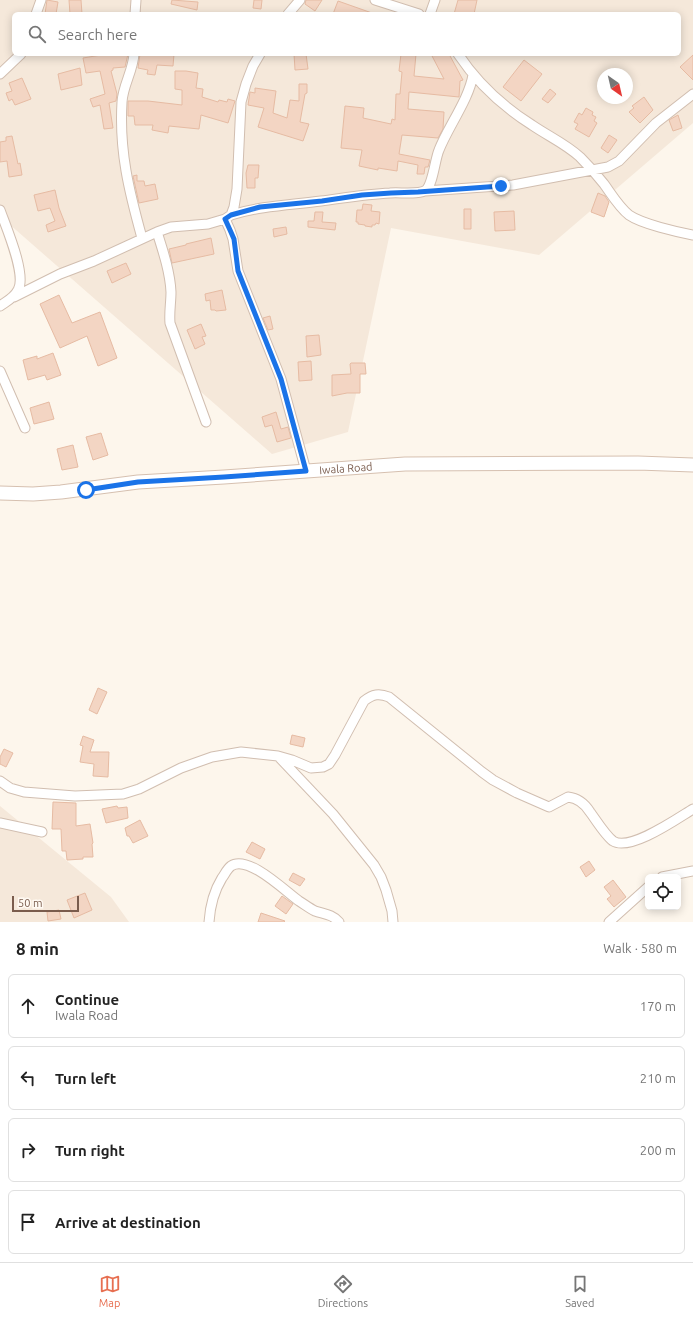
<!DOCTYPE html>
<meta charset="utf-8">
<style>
:root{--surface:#fff;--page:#f2f2f2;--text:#222;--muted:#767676;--line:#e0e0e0;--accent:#e76f51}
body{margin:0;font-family:Ubuntu,sans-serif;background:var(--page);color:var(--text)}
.controls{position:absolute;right:12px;bottom:12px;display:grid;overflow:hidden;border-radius:6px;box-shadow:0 2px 10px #0003}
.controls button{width:36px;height:36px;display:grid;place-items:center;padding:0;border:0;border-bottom:1px solid var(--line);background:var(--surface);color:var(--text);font:20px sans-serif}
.compass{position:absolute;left:597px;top:68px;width:36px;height:36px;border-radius:50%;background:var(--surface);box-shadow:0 2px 10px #0003;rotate:146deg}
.scale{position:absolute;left:12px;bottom:10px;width:67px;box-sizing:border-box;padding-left:4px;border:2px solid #7a5c4d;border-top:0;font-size:11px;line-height:14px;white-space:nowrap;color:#7a5c4d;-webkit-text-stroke:3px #fffaf3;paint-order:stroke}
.stop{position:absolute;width:12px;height:12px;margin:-9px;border:3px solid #1a73e8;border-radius:50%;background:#fff}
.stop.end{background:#1a73e8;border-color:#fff;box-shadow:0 1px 4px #0008}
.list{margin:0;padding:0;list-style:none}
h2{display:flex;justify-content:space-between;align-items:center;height:52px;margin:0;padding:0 16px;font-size:17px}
h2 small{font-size:13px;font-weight:400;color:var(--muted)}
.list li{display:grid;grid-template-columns:26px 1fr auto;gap:12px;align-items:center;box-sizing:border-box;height:64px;margin:0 8px 8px;padding:0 8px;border:1px solid var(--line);border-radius:6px}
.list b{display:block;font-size:15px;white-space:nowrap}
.list p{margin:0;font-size:13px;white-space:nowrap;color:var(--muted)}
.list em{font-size:13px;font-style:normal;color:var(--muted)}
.icon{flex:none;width:22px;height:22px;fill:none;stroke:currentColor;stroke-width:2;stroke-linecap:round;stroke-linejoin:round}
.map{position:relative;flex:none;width:693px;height:922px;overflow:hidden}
.search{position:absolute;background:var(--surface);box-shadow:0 2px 10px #0003;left:12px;right:12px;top:12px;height:44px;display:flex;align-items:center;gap:10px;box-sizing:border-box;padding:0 14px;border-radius:6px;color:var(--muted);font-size:15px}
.sheet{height:340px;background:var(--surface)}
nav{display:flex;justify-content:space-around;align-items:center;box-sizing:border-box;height:56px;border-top:1px solid var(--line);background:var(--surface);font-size:11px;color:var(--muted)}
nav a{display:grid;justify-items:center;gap:2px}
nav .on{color:var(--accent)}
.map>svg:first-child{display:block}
</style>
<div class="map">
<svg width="693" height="922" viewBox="0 0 693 922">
<rect width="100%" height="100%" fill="#fdf6ec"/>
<path fill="#f5e8da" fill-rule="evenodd" d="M0,0H693V123L539,255L391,228L348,432L272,454L0,216ZM14,14H679V54H14ZM603,74H627V98H603Z
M0,806L111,897L129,922H0Z"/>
<path fill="#f3d5c3" stroke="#e6bba3" d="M47,0L58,2L56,14H45Z
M69,0H81L82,14H70Z
M172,0L198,2L197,10L171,4Z
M254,0H262L261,9L253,8Z
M306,0H322L315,11L305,4Z
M458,0H477L474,14H454Z
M338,1L372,13V14H333Z
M107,54H128L125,67L113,68V70L111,71L117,94L116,101L109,103L113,128L104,129L100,105L93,107L90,99L105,94L100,71L86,73L83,58Z
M140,54H174L173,66L157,65L155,75L147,74L148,70L138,68Z
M294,54H306L308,69L295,70Z
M401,54H416L414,76L444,79L431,54H449L463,80L460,81L459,97L409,92L408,109L444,112L443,129L438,138L402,135L399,154L430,160L428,167H425L424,174H417L418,165L398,161L397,171L378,168V170L359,166L362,150L341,148L345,106L364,108L363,118L391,124L392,119L395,120L396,94H400L402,72L399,71Z
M693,55V80L680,67Z
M524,60L542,74L521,101L503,87Z
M80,68L82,85L61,90L58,74Z
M175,71H186L198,73L196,88L203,89L202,97L218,102L219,100L227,102L228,99L235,101L228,123L201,115L199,129L169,126L168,133L152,130L153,125H135L134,116H128V101H148L182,105V90L175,89Z
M22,78L31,99L15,105L12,99L9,101L6,93L12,91L9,83Z
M299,84H307V93L305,94L300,122L309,124L303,141L258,127L264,108L248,105L250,92L255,93V88L276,91L273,113L287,118L290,100L299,101Z
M550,89L556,94L548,103L542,99Z
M644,97L653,110L640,123L629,112L634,108L632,106Z
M586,108L593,112L592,115L596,117L594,121L597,123L589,137L575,129L578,124L574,122L579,113L582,115Z
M678,115L682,128L673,131L669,120Z
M609,135L617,140L608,153L601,148Z
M12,136L18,164L20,163L22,175L9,177L7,161L0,162V142L6,141V137Z
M248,165H259L258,178H255V188H247L246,173Z
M137,175V181H144L145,186L155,184L158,199L139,203L133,176Z
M55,190L59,208L66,226L48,232L46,225L55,221L50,208L38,211L34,195Z
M598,193L605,196L609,202L604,217L591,212Z
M363,204L372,205L371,211L380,212L379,224L376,223L375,225H372V227L365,226V225L358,224V222H356L357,210H362Z
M464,209H471V229H464Z
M514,211L515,230L495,231L494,212Z
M315,212H323L322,222L336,223L335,230L308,227V221H314Z
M286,227L287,234L274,237L273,229Z
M211,238L214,254L172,263L169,249L186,245V244Z
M126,263L131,274L112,283L107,271Z
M222,290L226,310L216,311L215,310H211L210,300L206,301L205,294Z
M59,295L72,323L100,312L117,358L98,366L87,336L60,348L40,304Z
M270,316L273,329L268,330L263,318Z
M201,324L206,336L202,337L205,344L195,349L187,330Z
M319,335L321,355L307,357L306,336Z
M53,353L61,375L47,380L45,375L28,380L23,360L37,356V359Z
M311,361L312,380L299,381L298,362Z
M351,363H365L366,374H360V393H347L332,396V375L351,374L350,364Z
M49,402L54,419L34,424L30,408Z
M276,412L281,429L288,427L291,438L277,442L272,425L265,427L262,417Z
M101,433L108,455L93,460L86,437Z
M73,445L78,467L62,470L57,449Z
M98,688L107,692L97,714L89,710Z
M292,735L305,738L303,747L290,744Z
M83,736L94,740L90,752H109L108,777L93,776L94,764L80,762L83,746L80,745Z
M4,749L13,753L6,767L0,764V757Z
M53,802L76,803V826L90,824L93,843L92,844L93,857H83V859L67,860L66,851H62L61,829H52Z
M117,806L118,808L127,807L128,818L106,823L102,809Z
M140,820L148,836L133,843L129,836H127L125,828Z
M252,842L265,849L260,859L246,852Z
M589,861L595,870L586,877L580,867Z
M293,873L305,879L300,886L289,880Z
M613,880L626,897L614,907L607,899L611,896L604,887Z
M85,893L92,910L74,918L67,900Z
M282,896L293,904L286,914L275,906Z
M59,910L61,919L48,921L47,912Z
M261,913L285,921L284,922H258Z"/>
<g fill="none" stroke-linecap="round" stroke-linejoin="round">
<g stroke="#d1beb0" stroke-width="11">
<path id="street" d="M375,0L419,14
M36,14L41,0
M135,14L136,0
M288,14L300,0
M430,14L435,0
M134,54C133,71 123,85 122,102C119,151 129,191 142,238
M458,54C478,84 502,106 532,125C548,136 566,144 580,157C589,166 597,175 604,184C612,195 619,207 629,215C642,224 677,232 693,235
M0,74L21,54
M425,191L513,185L608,167L619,161L656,123L693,94
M0,210C6,227 27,275 18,290C14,298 7,301 0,306
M231,215C260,206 290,205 321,201C344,198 367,194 390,193C399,192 420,195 426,190C433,184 435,159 439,150C448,127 469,99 473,75
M225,219L230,230L233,239L238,271L281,379L306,471
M157,232C163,251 170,272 171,292C171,303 169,312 170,323L206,422
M14,297L60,274L94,261L157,232L171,227L208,224L225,219L231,215L234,207L237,189L241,102L246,84L253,66L260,54
M0,371L25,428
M278,756L333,814L374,865L381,877L386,890L392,911L393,922
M0,781L10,788L24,792L75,796L123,794L139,789L181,768L212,757L241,752L278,756L292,760L311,768L323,767L329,764L335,755L364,701C373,694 379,693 389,697L482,772L493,780L517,793L549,807L568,797C577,798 585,804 590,812C596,820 605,835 613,841C630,852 678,818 693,809
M0,823L42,832
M662,877L693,871
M209,922C210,907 214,891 222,878C225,874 227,869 231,866C248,854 286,892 299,901C304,904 309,908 315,911C324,914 332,914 339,922
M609,922L648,887"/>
</g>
<g stroke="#d6c0b0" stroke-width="15">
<g id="secondary">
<path id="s1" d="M0,493L33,494L61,492L138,482L224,477L405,464L638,463L693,465"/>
</g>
</g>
<use href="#street" stroke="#fff" stroke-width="9"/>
<use href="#secondary" stroke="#fff" stroke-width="13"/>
</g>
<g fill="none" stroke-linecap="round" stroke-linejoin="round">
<path stroke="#1a73e8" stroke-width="5" d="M86,490L138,482L224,477L306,471L281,379L238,271L234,239L230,230L225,219L231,215L260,207L322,201L362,195L391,193L418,192L501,186"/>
</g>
<g text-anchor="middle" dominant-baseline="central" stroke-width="3" stroke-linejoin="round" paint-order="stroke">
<g font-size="11" fill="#7a5c4d" stroke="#fffaf3">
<text stroke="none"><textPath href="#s1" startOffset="347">Iwala Road</textPath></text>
</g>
</g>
</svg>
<div class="controls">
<button><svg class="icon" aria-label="locate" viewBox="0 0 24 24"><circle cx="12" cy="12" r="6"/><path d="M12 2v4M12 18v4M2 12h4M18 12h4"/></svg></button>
</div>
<svg class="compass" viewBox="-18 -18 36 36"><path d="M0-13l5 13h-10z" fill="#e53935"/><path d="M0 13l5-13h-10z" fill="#767676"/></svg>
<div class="scale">50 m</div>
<div class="stop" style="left:86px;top:490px"></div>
<div class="stop end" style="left:501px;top:186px"></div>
<div class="search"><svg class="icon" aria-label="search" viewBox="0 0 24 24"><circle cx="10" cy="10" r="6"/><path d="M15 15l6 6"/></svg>Search here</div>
</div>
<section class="sheet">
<h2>8 min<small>Walk · 580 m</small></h2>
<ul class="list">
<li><svg class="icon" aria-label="ahead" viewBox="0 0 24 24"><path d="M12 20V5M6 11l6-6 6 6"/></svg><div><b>Continue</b><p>Iwala Road</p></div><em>170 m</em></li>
<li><svg class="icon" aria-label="left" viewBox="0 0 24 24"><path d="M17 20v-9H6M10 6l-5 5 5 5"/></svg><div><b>Turn left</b></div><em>210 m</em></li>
<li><svg class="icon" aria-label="right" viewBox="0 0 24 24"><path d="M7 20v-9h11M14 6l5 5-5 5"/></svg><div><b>Turn right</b></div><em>200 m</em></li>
<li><svg class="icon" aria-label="arrive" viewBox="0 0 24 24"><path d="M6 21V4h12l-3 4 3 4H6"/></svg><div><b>Arrive at destination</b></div></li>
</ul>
</section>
<nav>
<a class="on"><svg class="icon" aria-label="map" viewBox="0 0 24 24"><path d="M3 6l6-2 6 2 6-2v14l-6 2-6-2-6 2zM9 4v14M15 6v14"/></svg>Map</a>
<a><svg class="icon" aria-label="directions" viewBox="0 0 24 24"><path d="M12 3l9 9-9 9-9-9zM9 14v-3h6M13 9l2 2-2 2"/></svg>Directions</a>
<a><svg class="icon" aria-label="saved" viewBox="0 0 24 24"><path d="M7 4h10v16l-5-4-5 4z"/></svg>Saved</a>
</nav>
